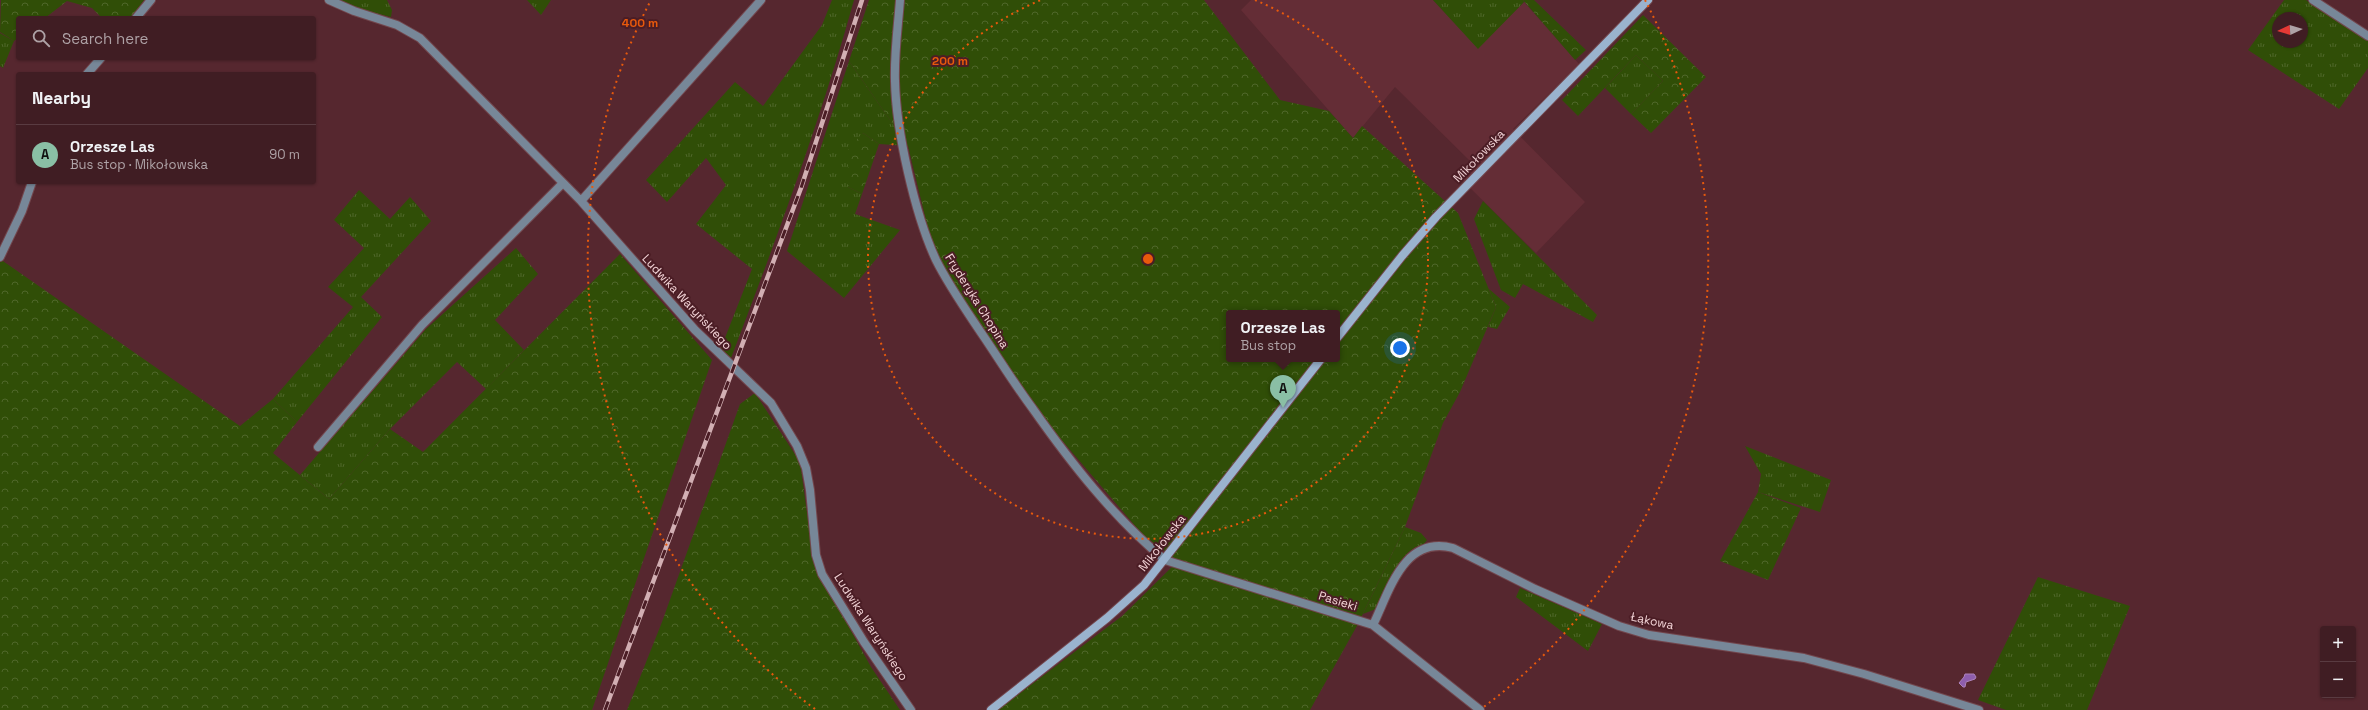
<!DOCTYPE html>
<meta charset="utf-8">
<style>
:root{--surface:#401d23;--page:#4b2a30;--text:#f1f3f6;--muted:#aea2a6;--line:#593b41;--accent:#8abfa5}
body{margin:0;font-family:"Space Grotesk",sans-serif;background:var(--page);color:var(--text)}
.controls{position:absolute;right:12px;bottom:12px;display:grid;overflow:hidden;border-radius:4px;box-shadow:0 1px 3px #0004}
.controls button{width:36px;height:36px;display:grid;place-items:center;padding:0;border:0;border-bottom:1px solid var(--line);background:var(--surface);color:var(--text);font:20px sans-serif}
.compass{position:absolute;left:2272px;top:12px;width:36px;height:36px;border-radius:50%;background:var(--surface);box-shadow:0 1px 3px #0004;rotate:266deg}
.you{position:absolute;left:1400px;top:348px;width:14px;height:14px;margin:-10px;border:3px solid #fff;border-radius:50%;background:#1a73e8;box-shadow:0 0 0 6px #1a73e833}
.badge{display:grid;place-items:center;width:26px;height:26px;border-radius:50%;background:var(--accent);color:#111;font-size:13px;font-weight:700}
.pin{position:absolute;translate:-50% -33px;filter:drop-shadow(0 1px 2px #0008)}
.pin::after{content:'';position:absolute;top:21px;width:14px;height:12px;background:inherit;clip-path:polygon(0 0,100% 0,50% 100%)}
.popup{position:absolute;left:1226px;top:310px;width:114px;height:52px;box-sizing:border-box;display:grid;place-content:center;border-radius:4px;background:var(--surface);filter:drop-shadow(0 1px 3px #0005);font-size:13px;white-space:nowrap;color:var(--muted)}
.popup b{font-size:15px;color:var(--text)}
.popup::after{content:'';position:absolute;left:50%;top:100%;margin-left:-8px;border:8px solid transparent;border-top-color:var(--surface)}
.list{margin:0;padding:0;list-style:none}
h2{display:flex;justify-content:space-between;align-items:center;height:52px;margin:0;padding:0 16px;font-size:17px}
h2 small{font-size:13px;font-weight:400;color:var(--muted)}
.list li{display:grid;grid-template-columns:26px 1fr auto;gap:12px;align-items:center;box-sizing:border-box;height:60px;padding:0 16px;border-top:1px solid var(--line)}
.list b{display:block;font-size:15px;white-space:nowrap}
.list p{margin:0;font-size:13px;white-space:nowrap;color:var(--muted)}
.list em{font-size:13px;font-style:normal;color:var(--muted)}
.icon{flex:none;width:22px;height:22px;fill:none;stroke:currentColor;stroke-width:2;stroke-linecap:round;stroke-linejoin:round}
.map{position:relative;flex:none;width:2368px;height:710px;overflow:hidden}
.search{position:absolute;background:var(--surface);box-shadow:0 1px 3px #0004;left:16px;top:16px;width:300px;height:44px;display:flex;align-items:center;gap:10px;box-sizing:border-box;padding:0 14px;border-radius:4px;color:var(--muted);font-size:15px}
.panel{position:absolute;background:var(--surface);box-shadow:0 1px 3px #0004;left:16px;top:72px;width:300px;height:112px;border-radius:4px}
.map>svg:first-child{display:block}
</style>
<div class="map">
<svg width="2368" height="710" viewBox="0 0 2368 710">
<defs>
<pattern id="grass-tufts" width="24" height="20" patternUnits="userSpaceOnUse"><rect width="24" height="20" fill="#304e07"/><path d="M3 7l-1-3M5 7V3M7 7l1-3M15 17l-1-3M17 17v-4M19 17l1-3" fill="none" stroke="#4f672a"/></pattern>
<pattern id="forest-crowns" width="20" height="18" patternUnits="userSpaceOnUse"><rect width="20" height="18" fill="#304e07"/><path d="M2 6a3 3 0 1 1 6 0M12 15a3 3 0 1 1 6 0" fill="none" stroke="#4f672a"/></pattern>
<pattern id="water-ripples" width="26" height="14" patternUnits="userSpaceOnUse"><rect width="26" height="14" fill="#8e5ead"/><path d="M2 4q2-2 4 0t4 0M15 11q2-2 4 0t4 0" fill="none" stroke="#6f507c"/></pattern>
</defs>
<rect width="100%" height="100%" fill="#56272f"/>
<path fill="#642d36" d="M1251,0H1433L1478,48L1524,2L1579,64L1513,129L1585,202L1536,253L1458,176L1470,161L1395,87L1353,138L1241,10Z"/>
<path fill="url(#grass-tufts)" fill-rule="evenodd" d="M339,0H387L392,10L391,17L358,9Z
M527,0H551L541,15Z
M832,0H854C820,122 776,240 731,358L721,348L752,269L696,224L726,185L706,158L667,202L646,180L735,82L763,106L822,25Z
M1433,0H1523L1524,2L1478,49Z
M2284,0H2306L2368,39V68L2339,109L2248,50ZM2278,18H2302V42H2278Z
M0,33L14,41L3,68L0,66Z
M1636,55L1663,81L1631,114L1605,88Z
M849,61L908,146L879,144L863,133L848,187L862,194L855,214L900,230L844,298L787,251Z
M359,190L390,219L410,197L431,221L361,297L382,317L297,422L273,399L353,307L328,287L364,248L334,220Z
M1483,201L1597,315L1593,322L1523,284L1515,298L1501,290L1474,219Z
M516,248L538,274L495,320L524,350L486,389L457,362L390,429L329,499L300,475L426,329Z
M1489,289L1510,307L1497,329L1488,327L1496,307Z
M1745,446L1831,480L1820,512L1758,492L1761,474Z
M1405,527L1421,533L1427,540L1424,544C1398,550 1387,587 1376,609L1363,614Z
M2038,577L2130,606L2087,710H2006L1978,700Z
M1520,588L1602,624L1588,651L1516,597Z"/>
<path fill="url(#forest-crowns)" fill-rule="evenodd" d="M1,0H144L131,18H102L92,8L67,1L45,18H18V38L14,41L0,32Z
M869,0H1204L1280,100L1329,111L1353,138L1362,126L1458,213L1496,307L1460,392L1443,423L1405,527L1358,624L1310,710H998L1122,616L1178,561L1143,535L1089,472L1054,431L991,342L948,274L931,241L908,146L849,61ZM1229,313H1337V359H1229Z
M1523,0H1534L1586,50L1575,60Z
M1643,15L1706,77L1651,133L1631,114L1663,81L1636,55L1578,116L1562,100Z
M863,133L879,144L862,194L848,187V148Z
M620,254L712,360L592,710H0V259L240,426L273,399L297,422L273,453L329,499L390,429L423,452Z
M755,393L800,462L814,564L871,667L900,710H627L662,622L740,404Z
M1758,492L1801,508L1768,580L1720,561Z"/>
<path fill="url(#water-ripples)" stroke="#ad82ba" d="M1965,674H1974L1976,677L1975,679L1966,682L1965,687H1963L1959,683L1964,677Z"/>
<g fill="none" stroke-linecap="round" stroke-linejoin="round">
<g stroke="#72464d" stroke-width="10">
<path id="minor" d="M329,0L354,11L397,25L420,38L581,201L695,330L771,403L797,446L806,468L810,490L816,555L822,574L864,642L911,710
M900,0C898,27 894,54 895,81C896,131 915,215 936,260C949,286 966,310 982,334C999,359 1015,385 1033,409C1071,463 1114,518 1165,560L1373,625L1480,710
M2313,0L2368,36
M136,18L151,0
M87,74L101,58
M581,201L761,0
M0,257L22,211L32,182
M318,447L422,325L563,183
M1373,625C1390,590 1404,535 1453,548L1535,589L1619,626L1649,635L1804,658L1864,674L1979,710"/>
</g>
<g stroke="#72464d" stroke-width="10">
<path id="secondary" d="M1337,338L1402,256L1436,217L1648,0
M991,710L1107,618L1144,585L1321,359"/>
</g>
<use href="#minor" stroke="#778798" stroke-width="8"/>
<use href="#secondary" stroke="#9ab3ce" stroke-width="8"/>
<g stroke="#d2afb3" stroke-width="4.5">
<path id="rail" d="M605,710L801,188L862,0"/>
</g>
<use href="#rail" stroke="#4b1d25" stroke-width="3" stroke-dasharray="9" stroke-linecap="butt"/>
</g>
<g fill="none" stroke="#e8590c" stroke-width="2" stroke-dasharray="2 4">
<path d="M1255 0A280 280 0 1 1 1041 0"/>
<path d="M815 709A560 560 0 0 1 651 0M1645 0A560 560 0 0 1 1481 709"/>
</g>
<g text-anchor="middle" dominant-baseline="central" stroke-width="4" stroke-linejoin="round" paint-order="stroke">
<g font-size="12" fill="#f4d5d8" stroke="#4b1d25">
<text transform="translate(1479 156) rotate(-46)">Mikołowska</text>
<text transform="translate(977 301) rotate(58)">Fryderyka Chopina</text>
<text transform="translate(687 302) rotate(47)">Ludwika Waryńskiego</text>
<text transform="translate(1162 543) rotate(-52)">Mikołowska</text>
<text transform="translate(1338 601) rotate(17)">Pasieki</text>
<text transform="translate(1652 621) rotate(12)">Łąkowa</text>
<text transform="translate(871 627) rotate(57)">Ludwika Waryńskiego</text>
</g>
</g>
<circle cx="1148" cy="259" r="6" fill="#e8590c" stroke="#4b1d25" stroke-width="2"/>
<g font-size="12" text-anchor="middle" font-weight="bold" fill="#e8590c" stroke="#4b1d25" stroke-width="4" stroke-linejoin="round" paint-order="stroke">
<text x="640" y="27">400 m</text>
<text x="950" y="65">200 m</text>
</g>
</svg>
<div class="controls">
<button>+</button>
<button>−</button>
</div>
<svg class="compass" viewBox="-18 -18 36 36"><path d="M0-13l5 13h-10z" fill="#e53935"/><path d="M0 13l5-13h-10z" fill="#aea2a6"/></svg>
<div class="you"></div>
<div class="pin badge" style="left:1283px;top:408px">A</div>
<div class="popup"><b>Orzesze Las</b>Bus stop</div>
<div class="search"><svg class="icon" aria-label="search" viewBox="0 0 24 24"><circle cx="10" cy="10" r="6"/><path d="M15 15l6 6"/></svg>Search here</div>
<section class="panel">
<h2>Nearby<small></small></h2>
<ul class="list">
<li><span class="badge">A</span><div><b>Orzesze Las</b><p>Bus stop · Mikołowska</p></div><em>90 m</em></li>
</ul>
</section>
</div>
